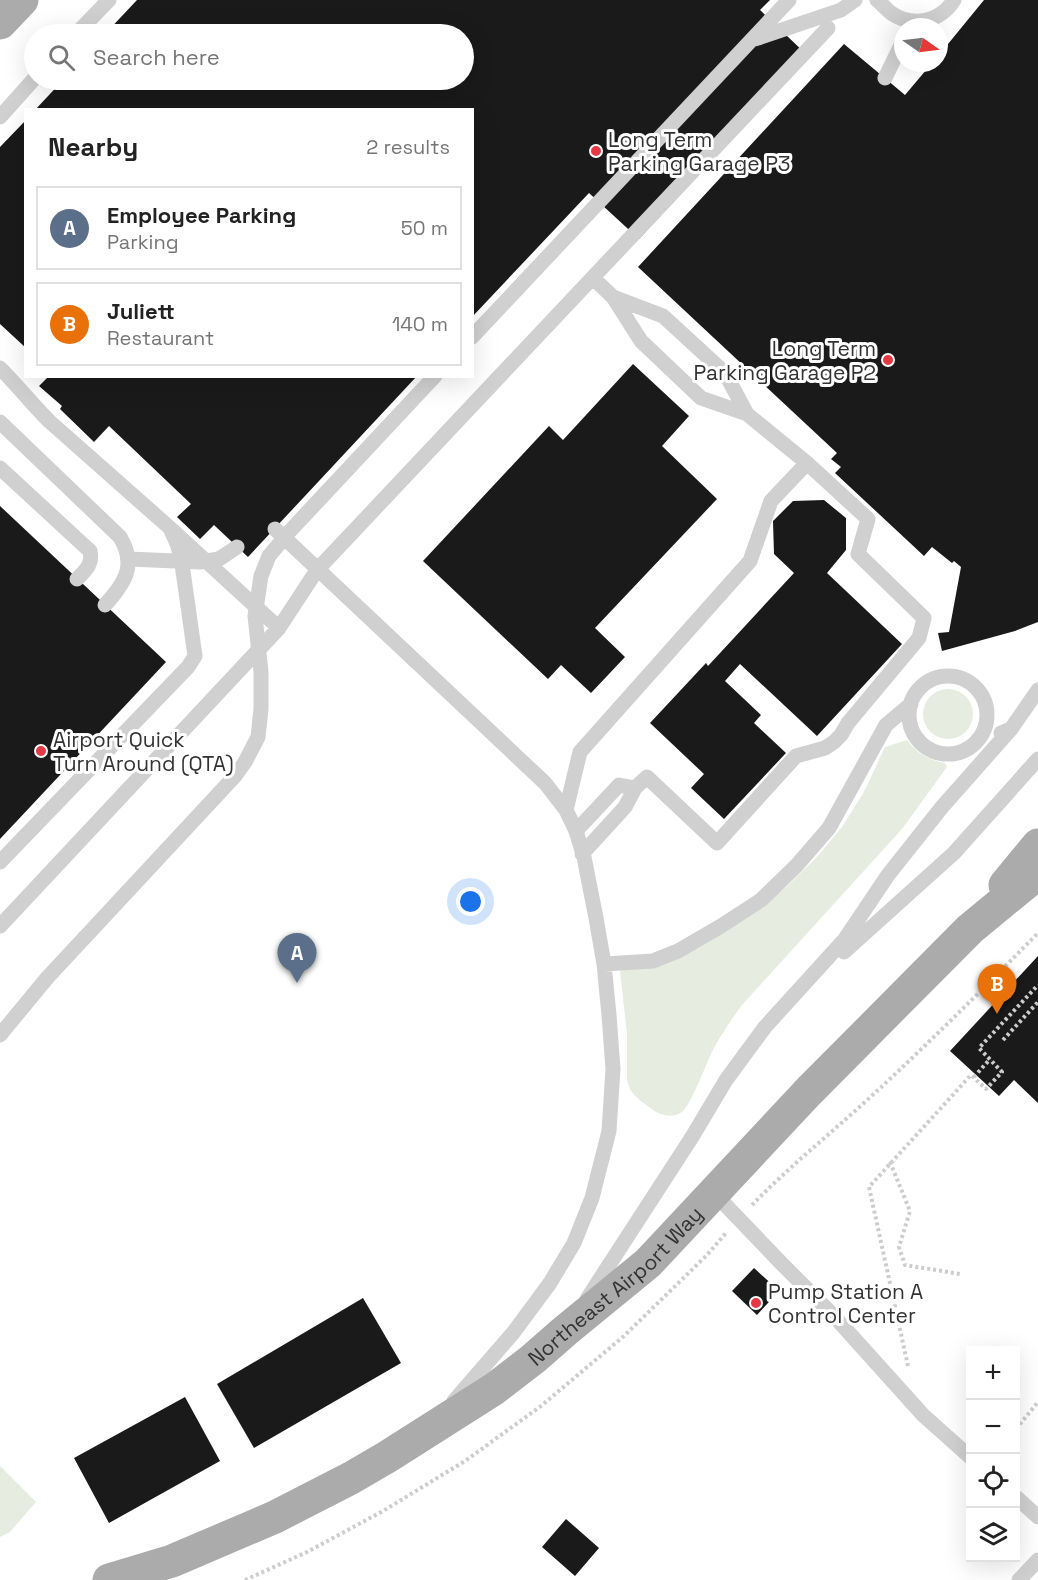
<!DOCTYPE html>
<meta charset="utf-8">
<style>
:root{--surface:#fff;--page:#f6f6f6;--text:#222;--muted:#767676;--line:#e0e0e0;--accent:#e63946}
body{margin:0;font-family:"Space Grotesk",sans-serif;background:var(--page);color:var(--text)}
.controls{position:absolute;right:18px;bottom:18px;display:grid;overflow:hidden;border-radius:0px;box-shadow:0 6px 24px #0002}
.controls button{width:54px;height:54px;display:grid;place-items:center;padding:0;border:0;border-bottom:2px solid var(--line);background:var(--surface);color:var(--text);font:30px sans-serif}
.compass{position:absolute;left:894px;top:18px;width:54px;height:54px;border-radius:50%;background:var(--surface);box-shadow:0 6px 24px #0002;rotate:104deg}
.you{position:absolute;left:471px;top:902px;width:21px;height:21px;margin:-15px;border:4px solid #fff;border-radius:50%;background:#1a73e8;box-shadow:0 0 0 9px #1a73e833}
.badge{display:grid;place-items:center;width:39px;height:39px;border-radius:50%;background:var(--accent);color:#fff;font-size:20px;font-weight:700}
.pin{position:absolute;translate:-50% -50px;filter:drop-shadow(0 2px 3px #0008)}
.pin::after{content:'';position:absolute;top:32px;width:21px;height:18px;background:inherit;clip-path:polygon(0 0,100% 0,50% 100%)}
.list{margin:0;padding:0;list-style:none}
h2{display:flex;justify-content:space-between;align-items:center;height:78px;margin:0;padding:0 24px;font-size:26px}
h2 small{font-size:20px;font-weight:400;color:var(--muted)}
.list li{display:grid;grid-template-columns:39px 1fr auto;gap:18px;align-items:center;box-sizing:border-box;height:84px;margin:0 12px 12px;padding:0 12px;border:2px solid var(--line);border-radius:0px}
.list b{display:block;font-size:22px;white-space:nowrap}
.list p{margin:0;font-size:20px;white-space:nowrap;color:var(--muted)}
.list em{font-size:20px;font-style:normal;color:var(--muted)}
.icon{flex:none;width:33px;height:33px;fill:none;stroke:currentColor;stroke-width:2;stroke-linecap:round;stroke-linejoin:round}
.map{position:relative;flex:none;width:1038px;height:1580px;overflow:hidden}
.search{position:absolute;background:var(--surface);box-shadow:0 6px 24px #0002;left:24px;top:24px;width:450px;height:66px;display:flex;align-items:center;gap:15px;box-sizing:border-box;padding:0 21px;border-radius:33px;color:var(--muted);font-size:22px}
.panel{position:absolute;background:var(--surface);box-shadow:0 6px 24px #0002;left:24px;top:108px;width:450px;height:270px;border-radius:0px}
.map>svg:first-child{display:block}
</style>
<div class="map">
<svg width="1038" height="1580" viewBox="0 0 1038 1580">
<rect width="100%" height="100%" fill="#fff"/>
<path fill="#e6ecdf" d="M923 714a25 25 0 1 1 50 0a25 25 0 1 1-50 0Z
M907,740C918,754 928,760 945,763L947,767L902,829L742,1005C732,1019 722,1033 714,1048C706,1063 693,1101 683,1111C672,1120 659,1115 649,1107C638,1099 629,1093 627,1079V1034L620,971L661,962L754,912L786,887L815,859L842,827L864,792L885,747Z
M0,1466L36,1502L10,1532L0,1537Z"/>
<path fill="#1a1a1a" d="M137,0H770L760,10L808,56L639,239L589,193L472,317V110H35L63,80H464V34H105Z
M984,0H1038V622L1015,631L942,651L938,633L949,632L961,567L954,561L952,563L932,547L924,556L835,473L841,467L831,459L837,453L638,267L844,44L905,95L932,63H939V55Z
M26,120V348L0,324V147Z
M633,364L689,416L662,446L717,499L595,628L625,657L591,693L561,665L548,679L423,561L549,426L563,440Z
M49,376H417L248,557L214,525L200,539L177,517L191,504L109,426L94,442L60,409L62,406L39,386Z
M824,500L846,518V550L827,573L902,644L817,736L740,664L725,681L761,715L754,723L786,753L724,819L691,788L704,774L650,723L706,663L708,666L794,573L774,554L773,521L793,501Z
M0,506L166,662L0,839Z
M1038,956V1103L1014,1080L999,1096L950,1051Z
M754,1268L779,1291L757,1315L732,1291Z
M363,1298L401,1363L254,1448L217,1384Z
M185,1397L220,1461L109,1523L74,1458Z
M566,1519L599,1548L575,1576L542,1547Z"/>
<g fill="none" stroke-linecap="round" stroke-linejoin="round">
<path stroke="#cdcdcd" stroke-width="4" stroke-dasharray="3 3" stroke-linecap="butt" d="M1003,1040L1038,1002
M974,1077L990,1059
M890,1162L910,1211L899,1247L905,1265L960,1274
M752,1205C791,1165 836,1129 877,1091C932,1040 985,987 1038,933
M908,1366L869,1187L971,1075L986,1089L1002,1072L979,1048L1038,985
M1016,1429L1038,1402
M245,1580L307,1552L383,1511L465,1461L541,1406L624,1336L707,1255L726,1233"/>
<path stroke="#d0d0d0" stroke-width="15" d="M76,34L109,0
M755,39L841,10L855,0
M885,78L903,41
M0,117L34,79
M593,278L613,297L641,341L701,398L747,414L807,463
M613,297L663,316L725,373L747,414
M472,337L789,0
M0,368C17,385 32,404 49,421L170,528L279,628
M0,422L120,537C137,565 125,583 105,605
M0,468L90,551C93,564 86,570 77,579
M275,529L545,783L566,810L576,831L584,857L596,918L604,964L609,1015L613,1069L609,1131L592,1198L574,1243L550,1283L513,1333L454,1401
M909 715a39 39 0 1 1 78 0a39 39 0 1 1-78 0Z
M1001,733L1011,729L1038,690
M566,810L580,752L750,561L771,501L807,463L868,519L858,554L924,618L919,638L848,723L841,735L834,742L825,748L796,756L717,843L647,777L635,788
M576,831L619,785L635,788L625,807L582,854
M0,862L188,667L195,656L182,564L178,546L170,528
M0,926L279,628L317,570L828,28
M844,952L954,853L1038,759
M604,964L653,961L678,951L721,926L761,900L797,865L829,828L886,725L911,704
M0,1035L47,978
M714,1193L782,1264L833,1315L923,1415L970,1457
M587,1299L692,1137L726,1080L765,1027L845,939L888,875L942,807L1011,729
M1016,1497L1038,1517
M1019,1580L1038,1560"/>
<g stroke="#ababab" stroke-width="33">
<path d="M0,23L22,0"/>
<path d="M1005,885L1038,845"/>
<path id="s1" d="M109,1580L172,1561L275,1517L351,1478L387,1457L494,1389L533,1359L565,1331L648,1263L809,1091L970,929L1038,873"/>
</g>
<path stroke="#d0d0d0" stroke-width="15" d="M877,0C882,4 886,9 891,13C913,28 940,22 954,0
M128,559L200,562L219,559L237,547
M47,978L235,776L245,762L258,737L261,709V672L255,616L261,576L269,556L289,532L435,376"/>
</g>
<g fill="#e63946" stroke="#fff" stroke-width="2">
<circle cx="596" cy="151" r="6"/>
<circle cx="888" cy="360" r="6"/>
<circle cx="41" cy="751" r="6"/>
<circle cx="756" cy="1303" r="6"/>
</g>
<g text-anchor="middle" dominant-baseline="central" stroke-width="6" stroke-linejoin="round" paint-order="stroke">
<g font-size="21" fill="#333" stroke="#fff" text-anchor="start">
<text x="608" y="139">Long Term<tspan x="608" dy="24">Parking Garage P3</tspan></text>
<text x="876" y="348" text-anchor="end">Long Term<tspan x="876" dy="24">Parking Garage P2</tspan></text>
<text x="53" y="739">Airport Quick<tspan x="53" dy="24">Turn Around (QTA)</tspan></text>
<text x="768" y="1291">Pump Station A<tspan x="768" dy="24">Control Center</tspan></text>
</g>
<g font-size="21" fill="#333" stroke="#fff">
<text stroke="none"><textPath href="#s1" startOffset="591">Northeast Airport Way</textPath></text>
</g>
</g>
</svg>
<div class="controls">
<button>+</button>
<button>−</button>
<button><svg class="icon" aria-label="locate" viewBox="0 0 24 24"><circle cx="12" cy="12" r="6"/><path d="M12 2v4M12 18v4M2 12h4M18 12h4"/></svg></button>
<button><svg class="icon" aria-label="layers" viewBox="0 0 24 24"><path d="M12 4l9 5-9 5-9-5zM3 14l9 5 9-5"/></svg></button>
</div>
<svg class="compass" viewBox="-18 -18 36 36"><path d="M0-13l5 13h-10z" fill="#e53935"/><path d="M0 13l5-13h-10z" fill="#767676"/></svg>
<div class="you"></div>
<div class="pin badge" style="left:297px;top:983px;background:#5c6f8a">A</div>
<div class="pin badge" style="left:997px;top:1014px;background:#e8710a">B</div>
<div class="search"><svg class="icon" aria-label="search" viewBox="0 0 24 24"><circle cx="10" cy="10" r="6"/><path d="M15 15l6 6"/></svg>Search here</div>
<section class="panel">
<h2>Nearby<small>2 results</small></h2>
<ul class="list">
<li><span class="badge" style="background:#5c6f8a">A</span><div><b>Employee Parking</b><p>Parking</p></div><em>50 m</em></li>
<li><span class="badge" style="background:#e8710a">B</span><div><b>Juliett</b><p>Restaurant</p></div><em>140 m</em></li>
</ul>
</section>
</div>
